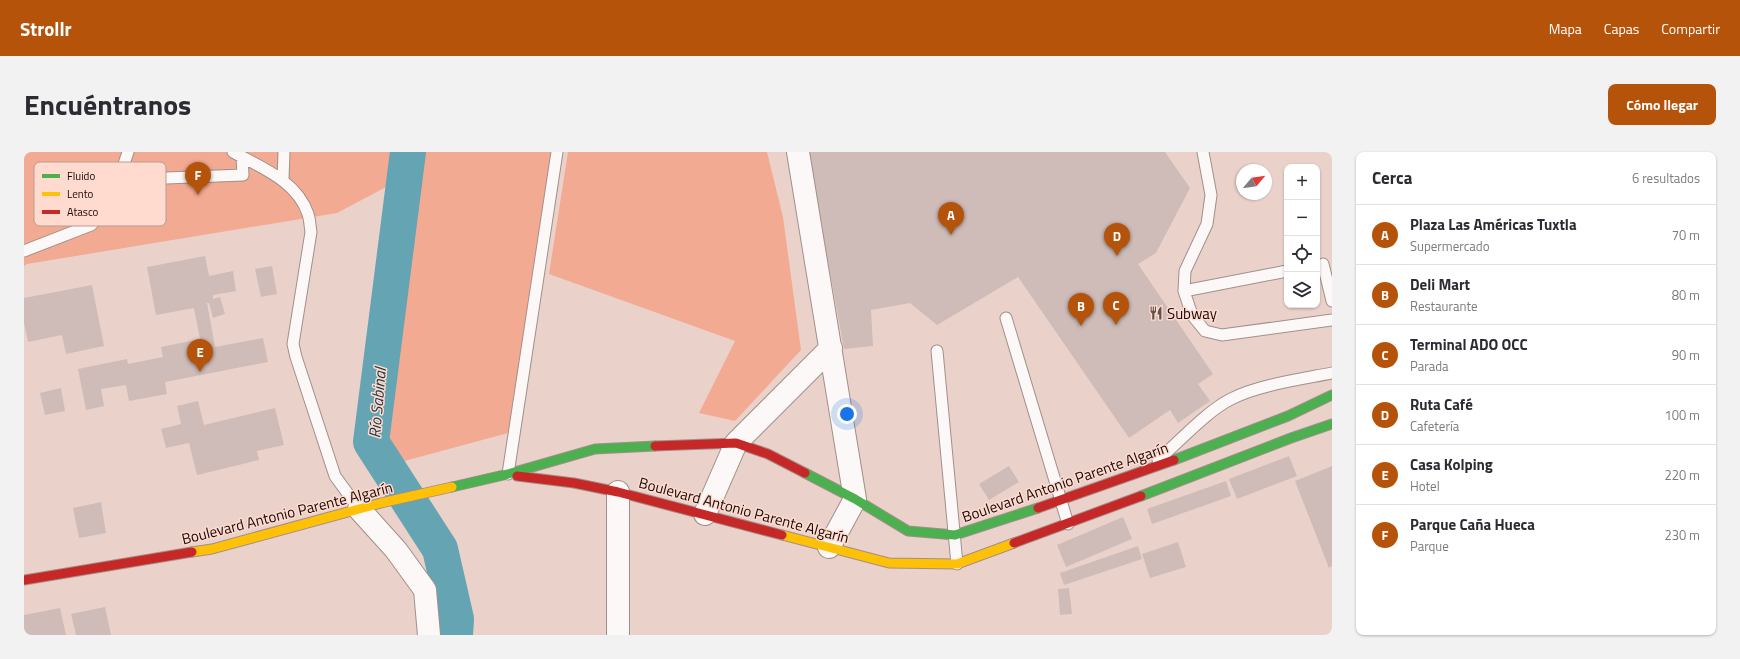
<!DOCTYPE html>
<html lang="es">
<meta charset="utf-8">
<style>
:root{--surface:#fff;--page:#f2f2f3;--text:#2b2b33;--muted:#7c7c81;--line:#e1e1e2;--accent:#b45309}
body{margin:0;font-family:"Titillium Web",sans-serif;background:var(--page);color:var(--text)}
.controls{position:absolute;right:12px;top:12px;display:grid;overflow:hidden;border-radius:8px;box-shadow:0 1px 3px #0004}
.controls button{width:36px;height:36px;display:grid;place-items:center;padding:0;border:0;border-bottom:1px solid var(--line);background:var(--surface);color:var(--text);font:20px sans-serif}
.compass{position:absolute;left:1212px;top:12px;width:36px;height:36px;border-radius:50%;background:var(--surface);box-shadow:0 1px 3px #0004;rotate:61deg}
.you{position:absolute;left:823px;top:262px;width:14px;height:14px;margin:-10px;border:3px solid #fff;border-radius:50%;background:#1a73e8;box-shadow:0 0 0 6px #1a73e833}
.badge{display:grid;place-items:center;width:26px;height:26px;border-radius:50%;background:var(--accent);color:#fff;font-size:13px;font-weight:700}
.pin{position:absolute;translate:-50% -33px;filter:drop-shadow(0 1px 2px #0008)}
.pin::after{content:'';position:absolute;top:21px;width:14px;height:12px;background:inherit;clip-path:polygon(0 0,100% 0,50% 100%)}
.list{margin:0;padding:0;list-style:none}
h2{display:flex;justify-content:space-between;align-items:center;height:52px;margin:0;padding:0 16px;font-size:17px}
h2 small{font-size:13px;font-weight:400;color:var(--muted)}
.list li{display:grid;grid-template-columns:26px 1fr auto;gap:12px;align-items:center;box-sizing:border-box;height:60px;padding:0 16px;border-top:1px solid var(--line)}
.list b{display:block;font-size:15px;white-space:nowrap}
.list p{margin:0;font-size:13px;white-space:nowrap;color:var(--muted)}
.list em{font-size:13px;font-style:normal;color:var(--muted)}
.icon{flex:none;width:22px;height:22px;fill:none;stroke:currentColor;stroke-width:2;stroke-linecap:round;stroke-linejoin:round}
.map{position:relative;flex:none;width:1308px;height:483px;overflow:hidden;border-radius:8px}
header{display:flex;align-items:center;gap:24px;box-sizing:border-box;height:56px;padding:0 20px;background:var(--accent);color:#fff}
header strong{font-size:19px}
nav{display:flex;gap:22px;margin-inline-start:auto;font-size:14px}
.intro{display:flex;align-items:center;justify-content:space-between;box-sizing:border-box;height:96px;padding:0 24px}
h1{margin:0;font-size:28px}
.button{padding:10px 18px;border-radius:8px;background:var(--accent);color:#fff;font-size:14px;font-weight:700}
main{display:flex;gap:24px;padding:0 24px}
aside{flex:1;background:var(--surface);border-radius:8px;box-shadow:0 1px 3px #0004}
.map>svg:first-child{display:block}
</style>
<header>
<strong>Strollr</strong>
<nav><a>Mapa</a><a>Capas</a><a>Compartir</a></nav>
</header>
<div class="intro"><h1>Encuéntranos</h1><a class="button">Cómo llegar</a></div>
<main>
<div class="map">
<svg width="1308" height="483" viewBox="0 0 1308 483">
<rect width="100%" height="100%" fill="#ead2ca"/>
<path fill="#f3aa92" d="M0,0H527L484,281L362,314L347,290L381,25L313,61L3,112L0,114Z
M544,0H743L759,65L777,198L711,269L675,261L711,189L525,122Z"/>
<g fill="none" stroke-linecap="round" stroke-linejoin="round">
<path stroke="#65a4b3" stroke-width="36" d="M384,0L347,290L416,397L432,467L431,483"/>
</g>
<path fill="#cfbcb8" d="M784,0H1141L1166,36L1132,101L1114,112L1189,222L1174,232L1186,249L1154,271L1146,258L1105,286L994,125L913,173L886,151L847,158L849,194L820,197Z
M181,104L185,124L209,119L212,139L189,143V147L196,145L201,162L189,166L185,151H183L191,195L239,186L244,210L141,230L143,242L105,249L102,233L77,237L80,254L62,258L54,217L103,207L104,212L139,205L137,195L176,187L170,156L132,163L123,115Z
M248,114L253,142L237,145L231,117Z
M68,133L80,194L42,202L38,183L4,190L0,171V146Z
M37,236L41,259L21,263L16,241Z
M174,249L180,273L251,256L260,293L233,299L235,308L173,323L165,291L142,296L137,277L157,272L153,254Z
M1265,304L1273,324L1213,347L1205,327Z
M985,314L995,330L965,348L955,332Z
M1308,314V414L1305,416L1271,329Z
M1202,329L1207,344L1128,372L1123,357Z
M77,350L82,381L55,386L49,356Z
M1099,365L1108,387L1042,415L1033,393Z
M1154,390L1162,415L1126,426L1118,402Z
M1114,394L1118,407L1040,433L1036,421Z
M1045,436L1048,462L1036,463L1034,437Z
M81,455L87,483H52L47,462Z
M36,456L42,483H0V463Z"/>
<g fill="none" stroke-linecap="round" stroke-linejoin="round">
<g stroke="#a18f8a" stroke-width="13">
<path id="lane" d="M209,0C238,16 273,29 284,62C286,68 286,75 287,80L269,192L272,205L311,324L335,357
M1179,0L1187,43L1183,72L1161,119L1160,139L1168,163L1181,179L1198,183L1308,168
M142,26L219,23L218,5
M259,27L260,0
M0,99L67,73L86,54L104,0
M1299,112L1308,149
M1160,139L1263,119
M982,166L1044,372
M913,199L933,412
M1134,308C1156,289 1183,259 1207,247C1234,233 1278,227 1308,221
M484,322L533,0"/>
</g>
<g stroke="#a18f8a" stroke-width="24">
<path id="street" d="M774,0L831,347L805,395
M335,357L372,398L401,438L405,483
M681,362L712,291L807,196
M594,483V340"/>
</g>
<g stroke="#a18f8a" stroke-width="11">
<path id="fast" d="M1150,308L1264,264L1308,243
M781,321L831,347L884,379L931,383L1014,356
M428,335L484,322L571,297L631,294
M1117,344L1267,286L1308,272"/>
</g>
<g stroke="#a18f8a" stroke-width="11">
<path id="slow" d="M758,383L865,411L933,412L990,391
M168,400L188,397L357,351L428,335"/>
</g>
<g stroke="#a18f8a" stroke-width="11">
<path id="jam" d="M631,294L712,291L744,302L781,321
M493,324L550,331L594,340L758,383
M1014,356L1150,308
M990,391L1117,344
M0,428L168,400"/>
</g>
<use href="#lane" stroke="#fcf8f7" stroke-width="11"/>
<use href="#street" stroke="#fcf8f7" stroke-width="22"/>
<use href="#fast" stroke="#4caf50" stroke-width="9"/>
<use href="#slow" stroke="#ffc107" stroke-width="9"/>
<use href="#jam" stroke="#c62828" stroke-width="9"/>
</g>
<defs>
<g id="restaurant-bare" transform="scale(1.08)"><path d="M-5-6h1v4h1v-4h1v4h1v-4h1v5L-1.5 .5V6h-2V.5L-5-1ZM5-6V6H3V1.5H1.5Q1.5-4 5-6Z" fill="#62504b" stroke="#fedacf" stroke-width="2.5" paint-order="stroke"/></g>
</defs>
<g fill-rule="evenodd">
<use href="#restaurant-bare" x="1132" y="161"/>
</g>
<g text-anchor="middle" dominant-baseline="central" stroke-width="3" stroke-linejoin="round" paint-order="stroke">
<g font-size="15" fill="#180a06" stroke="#fedacf" text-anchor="start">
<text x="1143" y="161">Subway</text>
</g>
<g font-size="15" fill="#180a06" stroke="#fedacf">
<text transform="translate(1041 330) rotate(-19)">Boulevard Antonio Parente Algarín</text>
<text transform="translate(720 358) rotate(15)">Boulevard Antonio Parente Algarín</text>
<text transform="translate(263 361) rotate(-14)">Boulevard Antonio Parente Algarín</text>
</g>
<g font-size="16" font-style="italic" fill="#15323a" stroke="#fedacf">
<text transform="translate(353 251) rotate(-85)">Río Sabinal</text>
</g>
</g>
<rect x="10" y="10" width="132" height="64" rx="6" fill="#fedacf" stroke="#b99c93" stroke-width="1"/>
<rect x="18" y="22" width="18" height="4" fill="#4caf50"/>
<rect x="18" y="40" width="18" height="4" fill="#ffc107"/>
<rect x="18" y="58" width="18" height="4" fill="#c62828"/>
<g font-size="11" fill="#180a06">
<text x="43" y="28">Fluido</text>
<text x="43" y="46">Lento</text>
<text x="43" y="64">Atasco</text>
</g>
</svg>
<div class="controls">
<button>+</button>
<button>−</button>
<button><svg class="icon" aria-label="locate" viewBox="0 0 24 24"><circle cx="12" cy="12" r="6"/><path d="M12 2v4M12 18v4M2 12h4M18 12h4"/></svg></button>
<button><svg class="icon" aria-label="layers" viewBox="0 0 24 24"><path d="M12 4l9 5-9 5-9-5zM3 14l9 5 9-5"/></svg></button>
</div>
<svg class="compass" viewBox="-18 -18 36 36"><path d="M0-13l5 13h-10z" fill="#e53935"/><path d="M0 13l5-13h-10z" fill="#7c7c81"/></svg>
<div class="you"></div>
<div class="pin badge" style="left:927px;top:83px">A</div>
<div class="pin badge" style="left:1057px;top:174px">B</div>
<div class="pin badge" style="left:1092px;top:173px">C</div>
<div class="pin badge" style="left:1093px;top:104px">D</div>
<div class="pin badge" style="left:176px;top:220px">E</div>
<div class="pin badge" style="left:174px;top:43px">F</div>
</div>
<aside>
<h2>Cerca<small>6 resultados</small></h2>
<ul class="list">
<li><span class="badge">A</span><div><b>Plaza Las Américas Tuxtla</b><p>Supermercado</p></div><em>70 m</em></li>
<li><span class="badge">B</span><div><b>Deli Mart</b><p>Restaurante</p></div><em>80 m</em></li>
<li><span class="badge">C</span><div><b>Terminal ADO OCC</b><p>Parada</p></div><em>90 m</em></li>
<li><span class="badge">D</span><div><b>Ruta Café</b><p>Cafetería</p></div><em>100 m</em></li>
<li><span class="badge">E</span><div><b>Casa Kolping</b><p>Hotel</p></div><em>220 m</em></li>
<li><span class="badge">F</span><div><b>Parque Caña Hueca</b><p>Parque</p></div><em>230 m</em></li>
</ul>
</aside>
</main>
